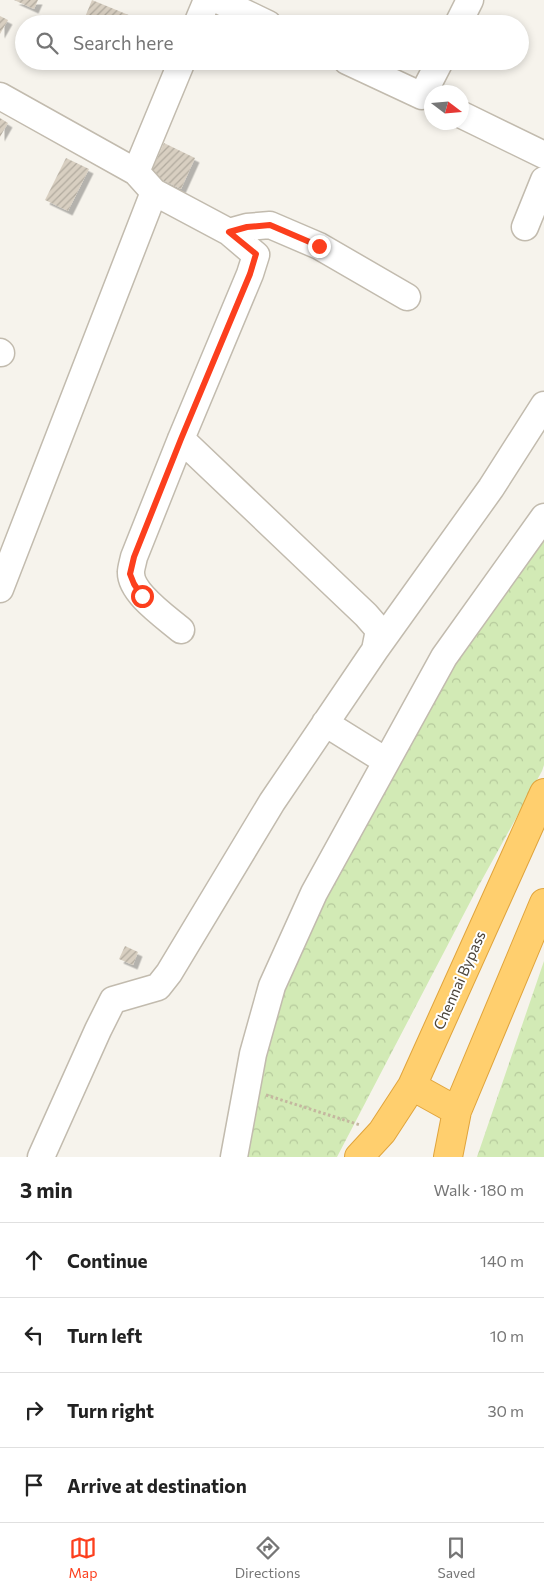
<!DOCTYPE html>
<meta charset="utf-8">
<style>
:root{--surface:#fff;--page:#f2f2f2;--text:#222;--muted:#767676;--line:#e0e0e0;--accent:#fc3f1d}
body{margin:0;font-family:Commissioner,sans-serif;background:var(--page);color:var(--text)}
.compass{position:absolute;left:424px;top:85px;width:45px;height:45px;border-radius:50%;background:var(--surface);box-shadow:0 2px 8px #0003;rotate:106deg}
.stop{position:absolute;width:15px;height:15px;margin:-11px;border:4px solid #fc3f1d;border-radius:50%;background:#fff}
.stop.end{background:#fc3f1d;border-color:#fff;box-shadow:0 1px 5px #0008}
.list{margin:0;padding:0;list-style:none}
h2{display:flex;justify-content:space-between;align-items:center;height:65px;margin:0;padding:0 20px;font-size:21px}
h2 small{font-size:16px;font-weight:400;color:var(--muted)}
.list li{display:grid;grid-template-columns:32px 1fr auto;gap:15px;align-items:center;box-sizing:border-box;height:75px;padding:0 20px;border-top:1px solid var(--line)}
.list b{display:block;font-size:19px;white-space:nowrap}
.list em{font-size:16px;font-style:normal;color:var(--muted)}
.icon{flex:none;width:28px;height:28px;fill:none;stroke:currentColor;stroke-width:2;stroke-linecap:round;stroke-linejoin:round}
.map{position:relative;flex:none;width:544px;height:1157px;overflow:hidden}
.search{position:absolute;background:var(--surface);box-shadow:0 2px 8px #0003;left:15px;right:15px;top:15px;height:55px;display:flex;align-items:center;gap:12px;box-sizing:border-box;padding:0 18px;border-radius:28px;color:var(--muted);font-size:19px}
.sheet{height:365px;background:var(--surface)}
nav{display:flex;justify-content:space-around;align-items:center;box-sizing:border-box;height:70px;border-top:1px solid var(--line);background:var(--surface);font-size:14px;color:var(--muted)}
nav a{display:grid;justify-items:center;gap:2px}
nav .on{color:var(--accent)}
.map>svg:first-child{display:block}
</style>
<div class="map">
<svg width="544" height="1157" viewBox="0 0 544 1157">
<defs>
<pattern id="forest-crowns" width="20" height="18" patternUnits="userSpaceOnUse" patternTransform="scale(1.25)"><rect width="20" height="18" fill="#d2eab5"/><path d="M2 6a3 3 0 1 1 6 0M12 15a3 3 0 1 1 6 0" fill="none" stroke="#b6ca9c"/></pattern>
<pattern id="building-hatch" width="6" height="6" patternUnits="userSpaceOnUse" patternTransform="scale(1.25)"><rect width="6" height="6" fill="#d8cfc1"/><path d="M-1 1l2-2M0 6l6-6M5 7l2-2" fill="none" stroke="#b1aa9e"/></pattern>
<filter id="shadow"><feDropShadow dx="4.5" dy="4.5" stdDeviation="0" flood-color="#0004"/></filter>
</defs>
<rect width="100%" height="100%" fill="#f6f3ec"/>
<path fill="url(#forest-crowns)" d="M544,536V765L542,771L478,887L337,1157H246L263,1063L280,990L323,896L454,662Z
M544,961V1157H477Z"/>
<path fill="url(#building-hatch)" filter="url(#shadow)" d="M14,0H38L34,9Z
M92,0L131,16L128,24H86L83,22Z
M0,16L8,20L0,34Z
M0,118L8,123L0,137Z
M164,143L195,158L181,189L150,174Z
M66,158L89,169L68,211L45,200Z
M125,946L138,952L133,965L119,959Z"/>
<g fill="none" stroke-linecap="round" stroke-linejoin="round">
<g stroke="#c2bbae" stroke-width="29">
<path id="minor" d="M218,0L268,24
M197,24L207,0
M458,24L470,0
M347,61L422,96L440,61
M0,96L136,172L154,192L229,232L256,255L250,274L181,439L134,557C133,562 131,568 131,572C130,593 166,617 181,630
M462,115L544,155
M136,172L182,61
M525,227L544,180
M229,232L247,227L270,225L319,246L407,297
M0,352L1,353
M0,589L154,192
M375,650L491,488L544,405
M325,723L386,761
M41,1157L98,1030L113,1000L158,987L169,973L272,802L375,650L379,630L366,615L181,439
M234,1157L253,1054L272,986L314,893L444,657L544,517"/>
</g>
<g stroke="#e0a43c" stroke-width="30">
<path id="highway" d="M412,1086L457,1111
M359,1157L382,1132L412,1086L544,793
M448,1157L457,1111L544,903"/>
</g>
<path stroke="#c4b79f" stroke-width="3" stroke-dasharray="2.5 2.5" stroke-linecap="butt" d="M266,1095L360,1125"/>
<use href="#minor" stroke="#fff" stroke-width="26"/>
<use href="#highway" stroke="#ffcf6e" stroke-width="28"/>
</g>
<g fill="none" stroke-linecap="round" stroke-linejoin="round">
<path stroke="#fc3f1d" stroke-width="6" d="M142,596L134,584L130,574L134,557L181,439L250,274L256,254L229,232L247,227L270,225L319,246"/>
</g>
<g text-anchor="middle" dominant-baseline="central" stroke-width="4" stroke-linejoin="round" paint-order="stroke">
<g font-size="15" fill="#4b4439" stroke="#fff">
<text transform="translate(459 980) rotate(-66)">Chennai Bypass</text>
</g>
</g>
</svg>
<svg class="compass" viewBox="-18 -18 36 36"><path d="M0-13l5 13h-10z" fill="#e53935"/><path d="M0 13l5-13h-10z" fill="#767676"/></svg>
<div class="stop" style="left:142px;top:596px"></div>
<div class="stop end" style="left:319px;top:246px"></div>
<div class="search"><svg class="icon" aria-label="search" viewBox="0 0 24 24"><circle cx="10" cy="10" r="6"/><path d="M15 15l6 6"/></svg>Search here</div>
</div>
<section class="sheet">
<h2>3 min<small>Walk · 180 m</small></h2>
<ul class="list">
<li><svg class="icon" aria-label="ahead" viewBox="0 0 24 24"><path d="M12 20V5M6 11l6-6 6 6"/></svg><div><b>Continue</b></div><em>140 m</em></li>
<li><svg class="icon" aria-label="left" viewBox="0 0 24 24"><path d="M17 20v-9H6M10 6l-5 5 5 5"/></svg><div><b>Turn left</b></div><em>10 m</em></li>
<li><svg class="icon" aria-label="right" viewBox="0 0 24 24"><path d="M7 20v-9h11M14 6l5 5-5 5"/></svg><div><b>Turn right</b></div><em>30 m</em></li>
<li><svg class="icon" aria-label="arrive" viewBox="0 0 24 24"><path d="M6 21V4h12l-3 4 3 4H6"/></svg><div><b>Arrive at destination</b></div></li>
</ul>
</section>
<nav>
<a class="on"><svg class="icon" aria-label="map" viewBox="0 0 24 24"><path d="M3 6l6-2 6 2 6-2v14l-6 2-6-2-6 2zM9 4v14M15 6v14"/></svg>Map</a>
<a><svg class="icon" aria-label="directions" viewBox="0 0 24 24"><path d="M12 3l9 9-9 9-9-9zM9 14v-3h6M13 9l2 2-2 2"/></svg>Directions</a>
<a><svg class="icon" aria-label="saved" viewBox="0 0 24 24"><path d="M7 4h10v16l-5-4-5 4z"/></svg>Saved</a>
</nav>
